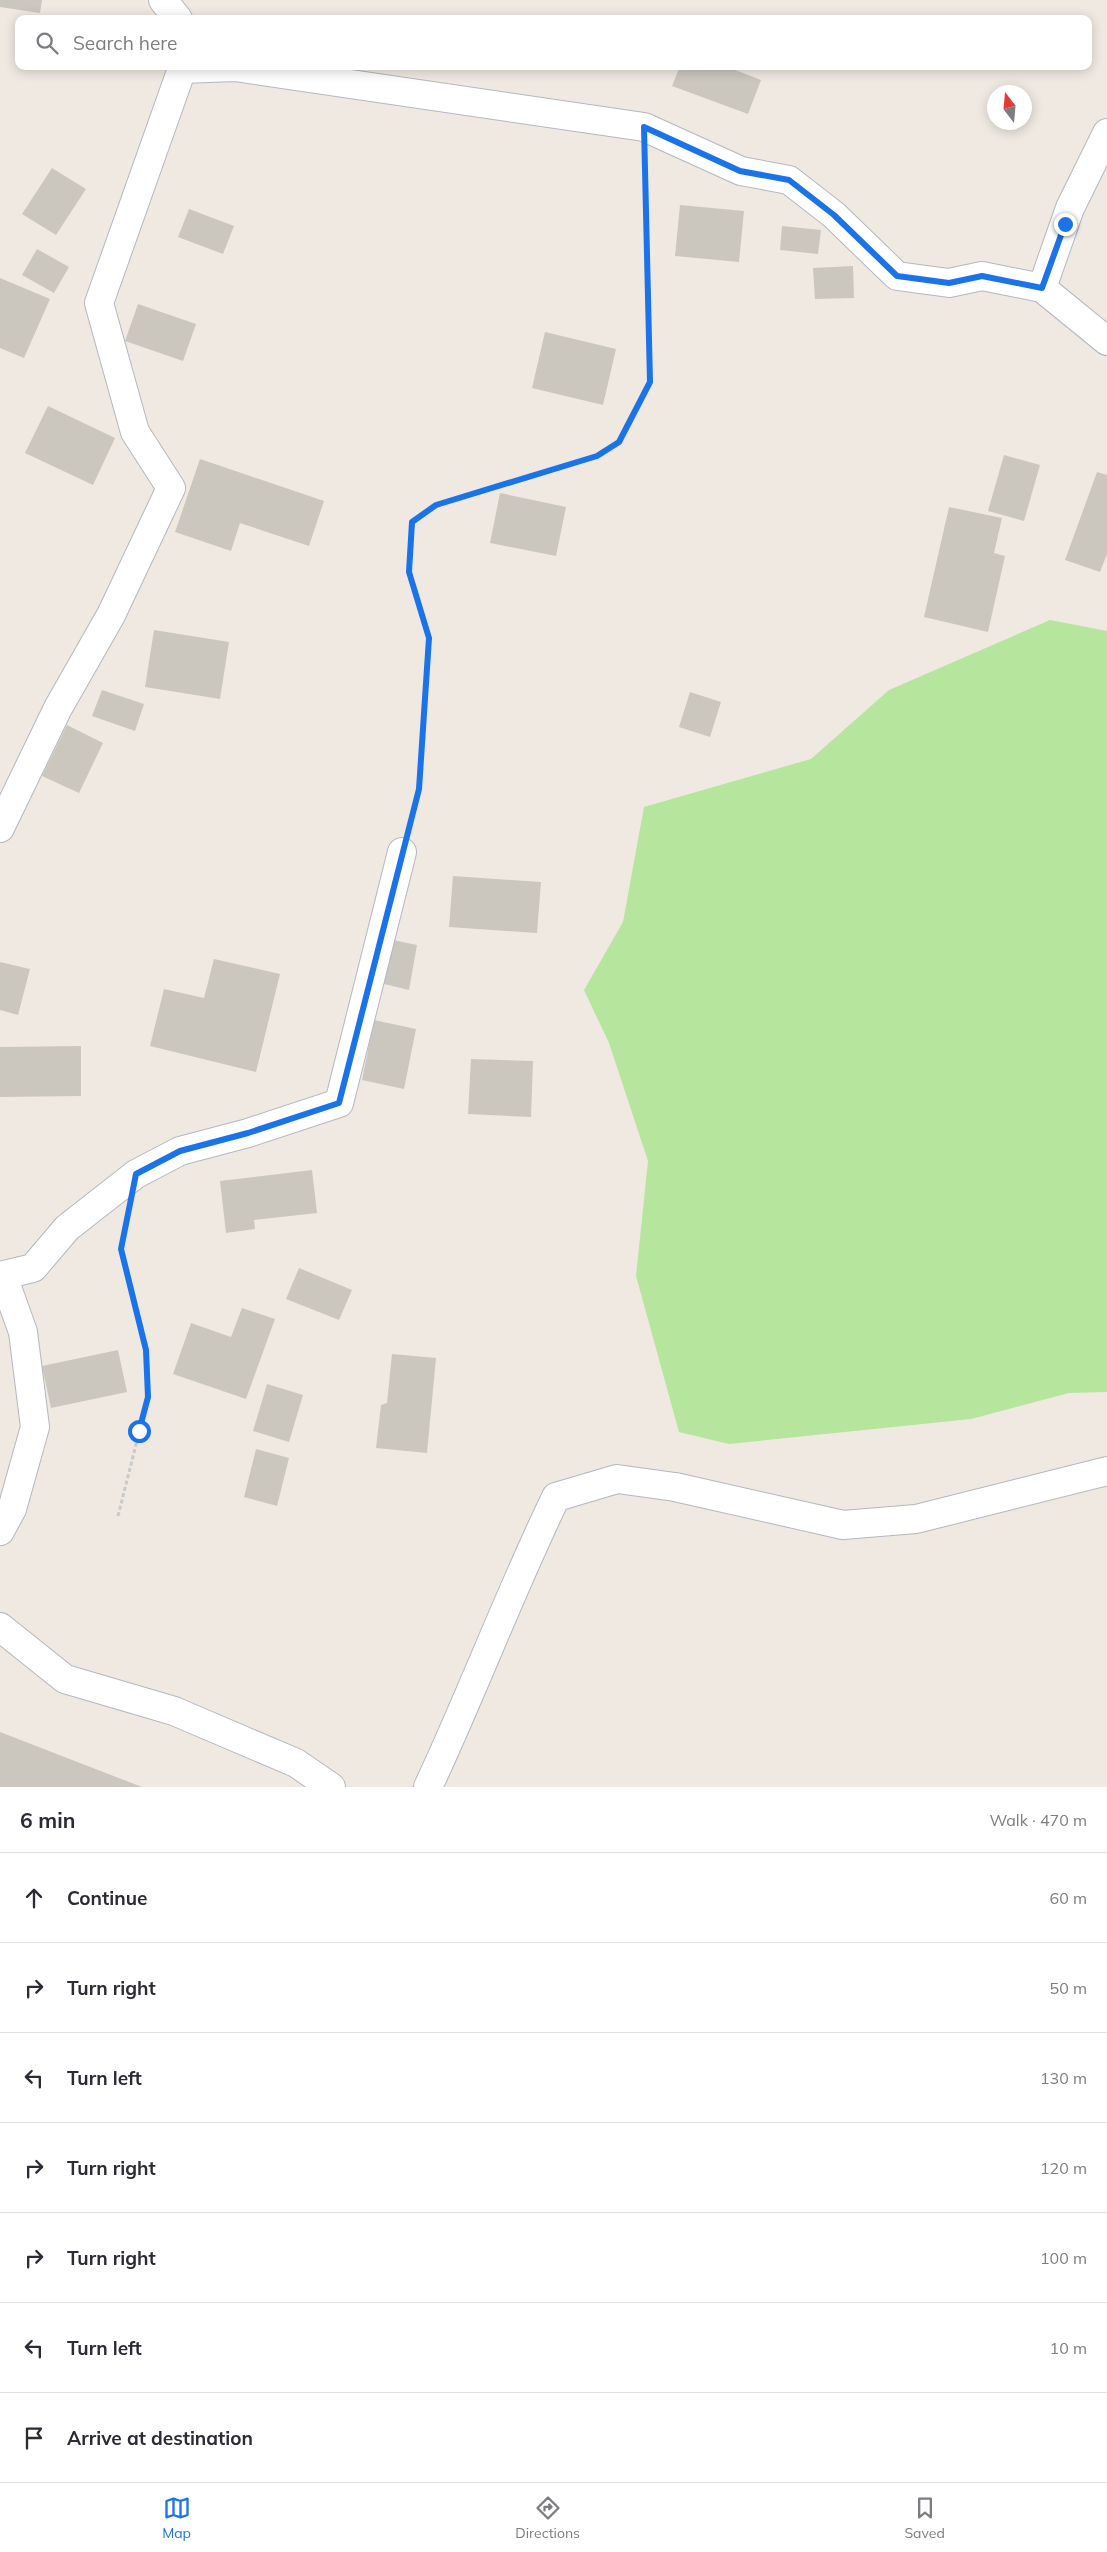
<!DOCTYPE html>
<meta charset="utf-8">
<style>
:root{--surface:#fff;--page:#f7f7f7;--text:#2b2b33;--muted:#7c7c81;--line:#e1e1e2;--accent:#1a73e8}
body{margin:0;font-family:Mulish,sans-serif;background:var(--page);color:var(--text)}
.compass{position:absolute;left:987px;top:85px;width:45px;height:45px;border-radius:50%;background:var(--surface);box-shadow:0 2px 12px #0003;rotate:344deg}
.stop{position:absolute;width:15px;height:15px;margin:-11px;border:4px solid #1a73e8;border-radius:50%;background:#fff}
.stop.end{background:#1a73e8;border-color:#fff;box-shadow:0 1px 5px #0008}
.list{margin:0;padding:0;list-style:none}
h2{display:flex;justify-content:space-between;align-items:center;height:65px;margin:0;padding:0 20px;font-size:21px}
h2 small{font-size:16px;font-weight:400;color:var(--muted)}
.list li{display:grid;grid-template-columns:32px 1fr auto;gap:15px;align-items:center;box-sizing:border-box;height:90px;padding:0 20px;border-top:1px solid var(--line)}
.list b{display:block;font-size:19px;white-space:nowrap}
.list em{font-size:16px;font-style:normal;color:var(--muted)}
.icon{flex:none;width:28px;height:28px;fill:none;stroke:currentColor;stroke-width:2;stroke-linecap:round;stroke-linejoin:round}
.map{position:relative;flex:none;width:1107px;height:1787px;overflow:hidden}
.search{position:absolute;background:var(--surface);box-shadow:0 2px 12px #0003;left:15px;right:15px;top:15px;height:55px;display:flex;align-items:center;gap:12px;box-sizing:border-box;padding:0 18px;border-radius:10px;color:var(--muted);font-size:19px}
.sheet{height:695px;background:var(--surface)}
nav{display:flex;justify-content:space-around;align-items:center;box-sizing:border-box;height:70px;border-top:1px solid var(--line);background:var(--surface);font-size:14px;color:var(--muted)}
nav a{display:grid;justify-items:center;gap:2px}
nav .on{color:var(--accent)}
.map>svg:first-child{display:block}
</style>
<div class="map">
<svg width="1107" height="1787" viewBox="0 0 1107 1787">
<rect width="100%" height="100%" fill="#efe9e1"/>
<path fill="#b6e59e" d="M1050,620L1107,631V1392L1069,1393L971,1419L729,1444L679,1432L636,1276L648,1161L609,1043L584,990L623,922L644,807L811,759L889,690Z"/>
<path fill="#cbc7bf" d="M0,0H42L40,13L0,7Z
M680,66H725L761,80L748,114L672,86Z
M52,168L86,189L56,235L22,214Z
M680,205L744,211L739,262L675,256Z
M189,209L234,226L223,254L178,237Z
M782,226L821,230L818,254L780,250Z
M37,249L69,267L54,293L22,275Z
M853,266L854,298L815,299L813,268Z
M0,278L50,299L24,358L0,348Z
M138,304L196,324L183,361L125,341Z
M545,332L616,349L603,405L532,388Z
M48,406L115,438L93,485L25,453Z
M1004,455L1040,465L1024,521L988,511Z
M200,459L324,501L309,546L240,523L231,551L175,532Z
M1097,472L1107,475V554L1100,572L1065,560Z
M500,493L566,507L556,556L490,543Z
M949,507L1002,518L994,553L1005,556L988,632L924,617Z
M154,630L229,642L220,699L145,687Z
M102,690L144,704L135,731L92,716Z
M690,692L721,702L710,737L679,727Z
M67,725L103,743L79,793L42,776Z
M453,876L541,882L537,933L449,927Z
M388,939L417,945L409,990L380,983Z
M214,959L280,974L256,1072L150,1046L164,989L204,998Z
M0,962L30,969L18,1015L0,1010Z
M374,1020L416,1029L404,1089L362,1080Z
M81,1046V1096L0,1097V1047Z
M471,1059L533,1061L531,1117L468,1114Z
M312,1170L317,1213L254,1220L255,1229L226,1233L220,1181Z
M299,1268L352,1290L339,1320L286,1299Z
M242,1308L275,1319L246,1399L173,1374L191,1323L231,1337Z
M118,1350L127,1392L51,1408L42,1366Z
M392,1354L436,1358L427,1453L376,1448L381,1405L387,1403Z
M267,1384L303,1395L289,1442L253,1431Z
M256,1449L289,1458L277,1506L244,1497Z
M0,1732L142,1787H0Z"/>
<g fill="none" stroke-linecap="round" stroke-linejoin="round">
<g stroke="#b4b7c1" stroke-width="30">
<path id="minor" d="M163,0L178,19
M182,69L235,67L644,127L741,171L789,180L834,215L897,276L949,283L982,276L1042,288L1107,341
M1042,288L1070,208L1107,133
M0,828L58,708L111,615L171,488L135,432L99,303L183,66
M0,1276L33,1268L67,1228L136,1174L180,1151L248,1133L339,1103L402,852
M0,1531L12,1509L35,1427L23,1332L3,1276
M0,1627L65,1679L174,1711L296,1763L331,1787
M428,1787C473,1691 510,1592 556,1497L617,1479L675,1487L843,1525L916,1519L1107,1471"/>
</g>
<path stroke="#c9c9c9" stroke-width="3" stroke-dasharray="4 2.5" stroke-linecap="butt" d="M409,825L419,789L429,638L409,572L412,522L436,505L597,456L619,442L650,382L645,160
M118,1516L148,1397L146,1350L121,1249L127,1219"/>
<use href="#minor" stroke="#fff" stroke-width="28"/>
</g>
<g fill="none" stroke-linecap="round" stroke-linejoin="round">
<path stroke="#1a73e8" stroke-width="6" d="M139,1431L148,1397L146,1350L121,1249L136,1174L180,1151L248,1133L339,1103L419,789L429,638L409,572L412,522L436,505L597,456L619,442L650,382L644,127L740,171L789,180L834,215L897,276L949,283L982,276L1042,288L1065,224"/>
</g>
</svg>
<svg class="compass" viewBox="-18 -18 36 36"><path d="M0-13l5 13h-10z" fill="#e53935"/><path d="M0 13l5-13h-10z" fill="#7c7c81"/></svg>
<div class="stop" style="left:139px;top:1431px"></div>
<div class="stop end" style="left:1065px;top:224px"></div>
<div class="search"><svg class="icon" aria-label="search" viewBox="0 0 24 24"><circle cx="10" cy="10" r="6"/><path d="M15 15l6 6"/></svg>Search here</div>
</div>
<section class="sheet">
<h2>6 min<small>Walk · 470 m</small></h2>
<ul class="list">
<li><svg class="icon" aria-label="ahead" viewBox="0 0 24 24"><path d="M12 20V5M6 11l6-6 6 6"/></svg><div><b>Continue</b></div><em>60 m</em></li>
<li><svg class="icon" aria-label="right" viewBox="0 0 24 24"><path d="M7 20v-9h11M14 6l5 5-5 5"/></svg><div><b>Turn right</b></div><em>50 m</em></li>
<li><svg class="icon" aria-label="left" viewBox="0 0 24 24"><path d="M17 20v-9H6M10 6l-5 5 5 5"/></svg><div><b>Turn left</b></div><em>130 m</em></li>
<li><svg class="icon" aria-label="right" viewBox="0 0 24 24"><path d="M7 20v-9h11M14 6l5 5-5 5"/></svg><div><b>Turn right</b></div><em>120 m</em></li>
<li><svg class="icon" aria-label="right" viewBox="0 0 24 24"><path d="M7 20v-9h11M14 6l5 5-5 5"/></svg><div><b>Turn right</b></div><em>100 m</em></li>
<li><svg class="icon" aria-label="left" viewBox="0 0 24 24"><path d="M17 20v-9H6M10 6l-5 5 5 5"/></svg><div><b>Turn left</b></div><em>10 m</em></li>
<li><svg class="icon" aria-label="arrive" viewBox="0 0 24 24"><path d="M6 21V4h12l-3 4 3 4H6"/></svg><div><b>Arrive at destination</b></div></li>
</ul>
</section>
<nav>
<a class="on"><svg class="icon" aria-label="map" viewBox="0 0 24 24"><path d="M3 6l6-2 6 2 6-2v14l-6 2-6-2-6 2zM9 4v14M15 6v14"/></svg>Map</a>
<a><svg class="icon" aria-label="directions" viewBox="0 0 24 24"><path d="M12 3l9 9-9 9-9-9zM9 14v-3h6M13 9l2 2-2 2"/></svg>Directions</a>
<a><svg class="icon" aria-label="saved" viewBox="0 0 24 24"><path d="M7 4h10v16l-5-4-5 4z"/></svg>Saved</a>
</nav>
